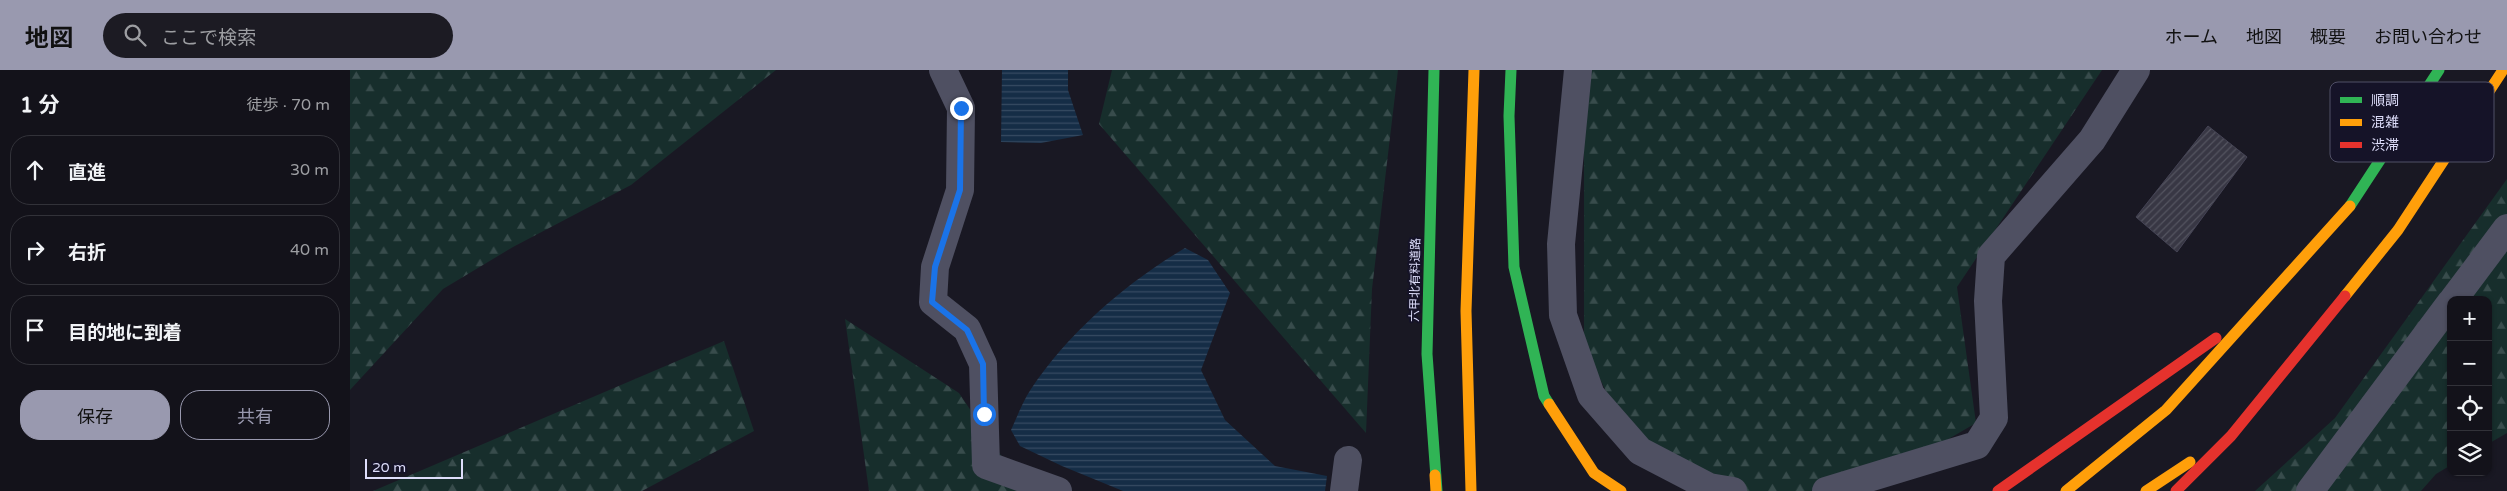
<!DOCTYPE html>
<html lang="ja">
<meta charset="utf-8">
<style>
:root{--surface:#13121a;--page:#1c1b23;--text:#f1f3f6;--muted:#9d9ea2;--line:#323239;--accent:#9999af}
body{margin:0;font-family:"Varela Round","Noto Sans JP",sans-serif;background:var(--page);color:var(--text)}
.controls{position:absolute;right:15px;bottom:15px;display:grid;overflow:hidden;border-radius:10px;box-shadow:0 1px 4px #0004}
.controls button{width:45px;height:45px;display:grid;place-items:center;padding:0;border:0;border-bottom:1px solid var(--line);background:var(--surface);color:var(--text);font:25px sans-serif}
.scale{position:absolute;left:15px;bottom:12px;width:98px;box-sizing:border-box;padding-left:5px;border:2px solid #dedefb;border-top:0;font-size:14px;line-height:18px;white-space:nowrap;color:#dedefb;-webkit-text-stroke:4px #151328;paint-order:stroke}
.stop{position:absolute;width:15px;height:15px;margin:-11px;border:4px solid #1a73e8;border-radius:50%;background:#fff}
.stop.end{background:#1a73e8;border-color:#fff;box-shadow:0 1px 5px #0008}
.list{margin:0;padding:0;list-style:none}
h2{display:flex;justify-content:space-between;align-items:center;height:65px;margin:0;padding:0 20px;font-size:21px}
h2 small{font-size:16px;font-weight:400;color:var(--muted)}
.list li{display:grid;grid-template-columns:32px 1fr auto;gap:15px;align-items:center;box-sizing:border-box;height:70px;margin:0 10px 10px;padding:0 10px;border:1px solid var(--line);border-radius:20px}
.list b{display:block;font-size:19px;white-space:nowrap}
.list em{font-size:16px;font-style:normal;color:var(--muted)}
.actions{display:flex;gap:10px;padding:15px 20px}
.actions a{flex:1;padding:11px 0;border:1px solid var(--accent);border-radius:20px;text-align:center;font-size:18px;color:var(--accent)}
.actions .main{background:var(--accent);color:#111}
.icon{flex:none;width:28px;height:28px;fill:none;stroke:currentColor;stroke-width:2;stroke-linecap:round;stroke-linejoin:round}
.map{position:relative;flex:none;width:2157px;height:421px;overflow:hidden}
header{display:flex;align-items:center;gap:30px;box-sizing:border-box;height:70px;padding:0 25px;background:var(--accent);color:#111}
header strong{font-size:24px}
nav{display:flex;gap:28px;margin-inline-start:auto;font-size:18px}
.search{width:350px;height:45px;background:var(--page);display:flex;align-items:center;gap:12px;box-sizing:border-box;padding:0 18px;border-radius:28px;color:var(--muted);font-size:19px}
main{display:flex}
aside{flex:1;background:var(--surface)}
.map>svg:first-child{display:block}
</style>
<header>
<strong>地図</strong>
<div class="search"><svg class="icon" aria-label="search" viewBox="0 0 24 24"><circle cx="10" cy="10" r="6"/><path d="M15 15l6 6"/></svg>ここで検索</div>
<nav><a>ホーム</a><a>地図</a><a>概要</a><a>お問い合わせ</a></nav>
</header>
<main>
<aside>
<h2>1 分<small>徒歩 · 70 m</small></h2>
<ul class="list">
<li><svg class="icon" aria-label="ahead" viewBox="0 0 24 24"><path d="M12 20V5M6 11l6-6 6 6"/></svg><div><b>直進</b></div><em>30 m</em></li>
<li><svg class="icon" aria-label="right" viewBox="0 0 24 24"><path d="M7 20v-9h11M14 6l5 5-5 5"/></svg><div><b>右折</b></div><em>40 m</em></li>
<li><svg class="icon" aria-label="arrive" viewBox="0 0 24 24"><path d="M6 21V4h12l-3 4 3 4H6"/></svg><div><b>目的地に到着</b></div></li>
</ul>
<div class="actions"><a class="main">保存</a><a>共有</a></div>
</aside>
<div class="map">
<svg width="2157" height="421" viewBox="0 0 2157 421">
<defs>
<pattern id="forest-firs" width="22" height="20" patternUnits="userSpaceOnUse" patternTransform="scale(1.25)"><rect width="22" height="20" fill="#172e2c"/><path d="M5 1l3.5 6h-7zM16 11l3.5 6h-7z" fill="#384c4c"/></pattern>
<pattern id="water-rules" width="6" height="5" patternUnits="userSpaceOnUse" patternTransform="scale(1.25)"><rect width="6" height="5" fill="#152d46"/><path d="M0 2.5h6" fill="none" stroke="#374b62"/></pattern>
<pattern id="building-hatch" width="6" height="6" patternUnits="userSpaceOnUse" patternTransform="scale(1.25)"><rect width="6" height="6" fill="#383744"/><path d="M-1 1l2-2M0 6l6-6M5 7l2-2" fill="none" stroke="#545460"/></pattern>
</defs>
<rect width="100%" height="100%" fill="#191823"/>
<path fill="url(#forest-firs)" d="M0,0H426L281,115L163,177L93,219L0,320Z
M762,0H1048L1022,219L1016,363L749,54Z
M1234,0H1752L1607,217L1626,353L1509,421H1396L1279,370L1234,275Z
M2157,109V363L2138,374V230H2101V395L2086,404L2071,421H1905L1985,348Z
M495,249L609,323L675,421H519Z
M374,271L404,361L292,421H23Z"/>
<path fill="url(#water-rules)" d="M652,0H718V20L733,65L691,73L651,72Z
M835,178L858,190L880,223L851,300L875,350L925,396L977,406L975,421H773L712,396L670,376L661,360C667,347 673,331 681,319C719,262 776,213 835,178Z"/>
<path fill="url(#building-hatch)" stroke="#454455" d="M1858,56L1897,87L1827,182L1786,147Z"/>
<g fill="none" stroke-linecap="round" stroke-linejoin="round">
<path stroke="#4f5062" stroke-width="28" d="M593,0L611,38L610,120L585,197L583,232L617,259L633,294L636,395L708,421
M1228,0L1211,174L1213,245L1241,325L1290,381L1359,417L1383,421
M2103,230L2157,158
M994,421L998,390
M1476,421L1627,375L1644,348L1638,231L1641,186L1742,70L1786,0
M1960,421L2101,232"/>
<path stroke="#30b455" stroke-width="11" d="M1084,0L1077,284L1087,421
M1161,0L1159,46L1164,197L1194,326L1199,334
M2000,136L2089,0"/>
<path stroke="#ff9f0a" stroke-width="11" d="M1995,226L2048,160L2153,0
M1199,334L1244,403L1271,421
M1085,405L1086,421
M1121,421L1116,241L1124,0
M1716,421L1816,340L2000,136
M1796,421L1840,392"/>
<path stroke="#e5322d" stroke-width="11" d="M1648,421L1866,268
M1826,421L1881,366L1995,226"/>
</g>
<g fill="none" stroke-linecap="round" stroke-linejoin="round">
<path stroke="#1a73e8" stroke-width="6" d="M611,38L610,120L585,197L582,232L617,260L633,294L634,344"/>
</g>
<g text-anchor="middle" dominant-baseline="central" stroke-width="4" stroke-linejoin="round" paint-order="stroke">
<g font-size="12" fill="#dedefb" stroke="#151328">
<text transform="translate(1065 210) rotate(-89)">六甲北有料道路</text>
</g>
</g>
<rect x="1980" y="12" width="164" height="80" rx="8" fill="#151328" stroke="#515067" stroke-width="1"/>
<rect x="1990" y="27" width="22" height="6" fill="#30b455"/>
<rect x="1990" y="49" width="22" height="7" fill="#ff9f0a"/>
<rect x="1990" y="72" width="22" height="6" fill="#e5322d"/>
<g font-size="14" fill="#dedefb">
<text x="2021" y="35">順調</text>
<text x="2021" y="57">混雑</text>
<text x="2021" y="80">渋滞</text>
</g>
</svg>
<div class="controls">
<button>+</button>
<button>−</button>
<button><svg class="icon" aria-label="locate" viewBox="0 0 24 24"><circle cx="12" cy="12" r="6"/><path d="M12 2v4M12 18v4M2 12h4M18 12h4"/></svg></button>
<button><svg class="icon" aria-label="layers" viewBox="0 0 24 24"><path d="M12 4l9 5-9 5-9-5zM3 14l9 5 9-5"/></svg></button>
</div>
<div class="scale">20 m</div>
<div class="stop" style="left:634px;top:344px"></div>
<div class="stop end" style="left:611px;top:38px"></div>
</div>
</main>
